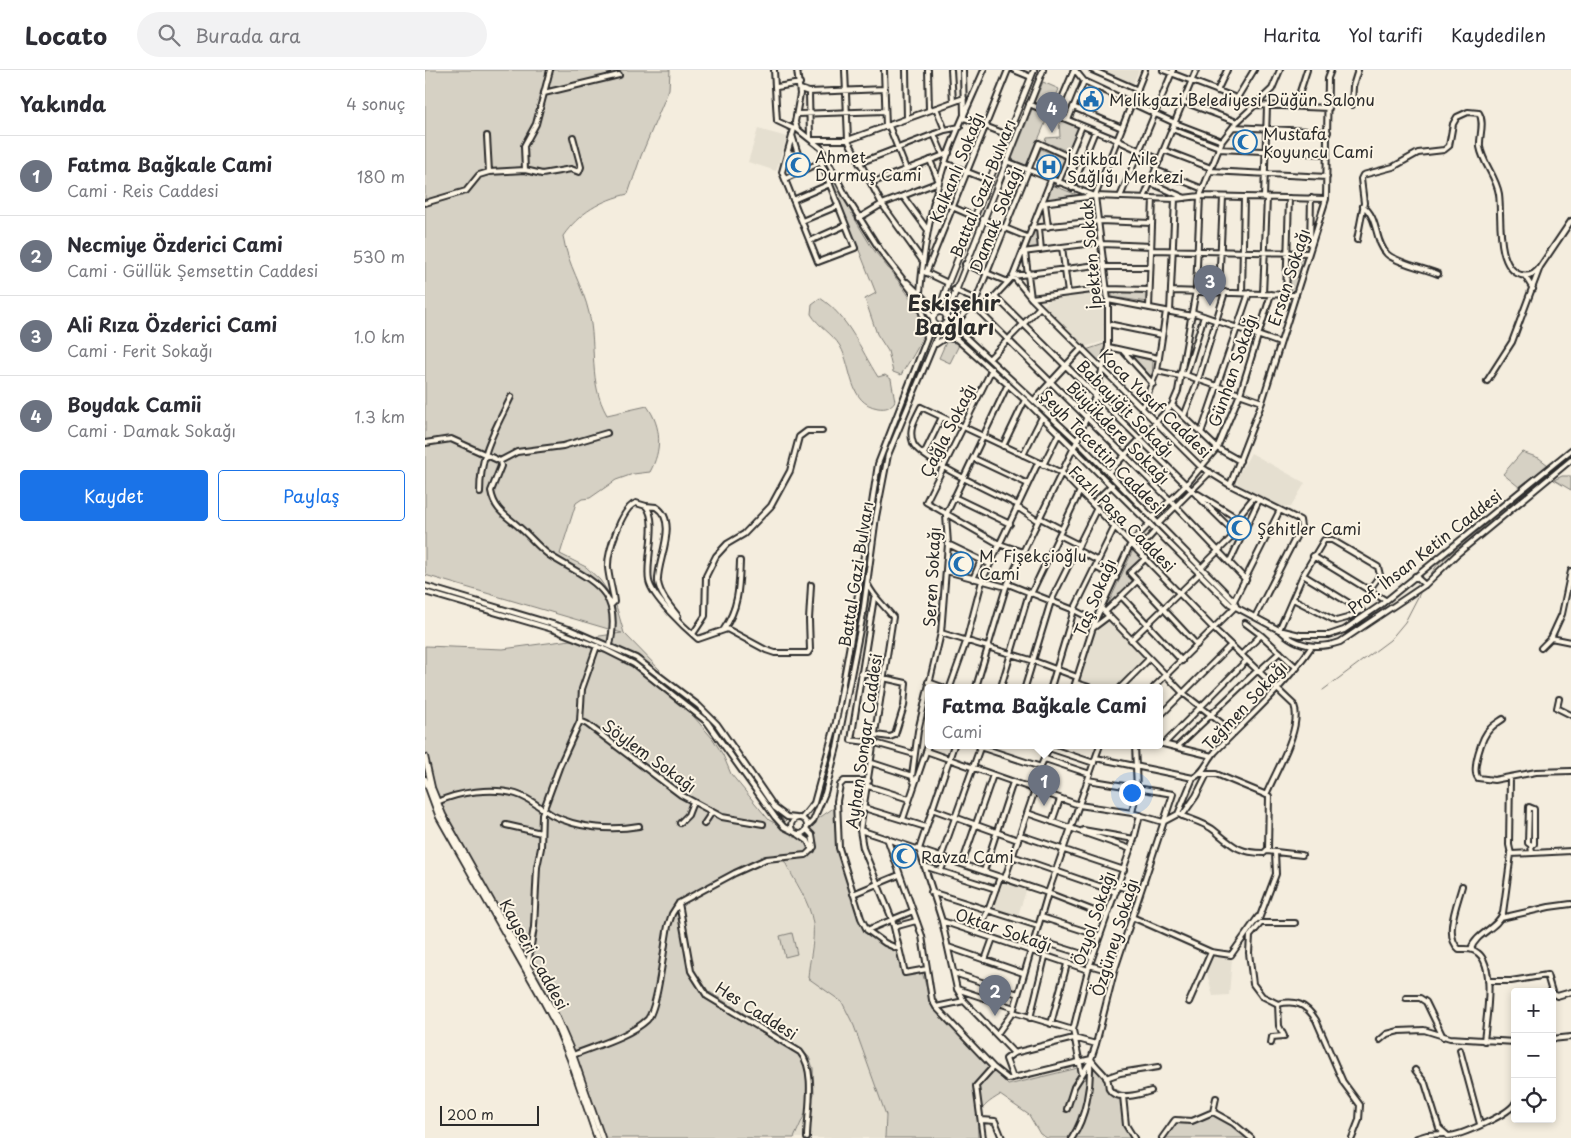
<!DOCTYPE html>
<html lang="tr">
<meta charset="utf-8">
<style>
:root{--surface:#fff;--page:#f2f2f3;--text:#2b2b33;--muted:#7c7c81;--line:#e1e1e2;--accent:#1a73e8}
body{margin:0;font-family:"Playpen Sans",sans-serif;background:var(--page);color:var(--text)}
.controls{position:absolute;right:15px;bottom:15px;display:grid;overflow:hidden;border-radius:5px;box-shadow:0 2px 8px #0003}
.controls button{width:45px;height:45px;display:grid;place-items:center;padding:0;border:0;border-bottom:1px solid var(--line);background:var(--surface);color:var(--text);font:25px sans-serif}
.scale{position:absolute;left:15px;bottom:12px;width:99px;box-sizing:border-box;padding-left:5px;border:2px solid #2b2b2b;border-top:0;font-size:14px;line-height:18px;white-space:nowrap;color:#2b2b2b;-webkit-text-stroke:4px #fcf5e5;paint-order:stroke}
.you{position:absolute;left:706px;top:722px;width:18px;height:18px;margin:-12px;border:4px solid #fff;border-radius:50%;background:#1a73e8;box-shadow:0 0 0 8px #1a73e833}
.badge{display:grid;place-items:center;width:32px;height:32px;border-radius:50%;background:var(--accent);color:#fff;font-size:16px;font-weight:700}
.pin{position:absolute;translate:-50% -41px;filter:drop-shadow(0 1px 2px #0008)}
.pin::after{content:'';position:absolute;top:26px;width:18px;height:15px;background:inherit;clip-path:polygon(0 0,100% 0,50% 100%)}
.popup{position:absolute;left:500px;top:614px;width:238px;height:65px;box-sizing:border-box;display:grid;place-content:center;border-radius:5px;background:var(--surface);filter:drop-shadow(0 1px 4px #0005);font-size:16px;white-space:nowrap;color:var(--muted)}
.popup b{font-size:19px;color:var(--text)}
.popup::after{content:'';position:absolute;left:50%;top:100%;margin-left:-10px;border:10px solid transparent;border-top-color:var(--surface)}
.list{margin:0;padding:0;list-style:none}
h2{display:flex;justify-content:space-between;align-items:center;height:65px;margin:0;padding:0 20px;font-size:21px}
h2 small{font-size:16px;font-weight:400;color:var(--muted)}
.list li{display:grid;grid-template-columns:32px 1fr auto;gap:15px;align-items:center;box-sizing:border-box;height:80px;padding:0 20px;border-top:1px solid var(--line)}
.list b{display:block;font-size:19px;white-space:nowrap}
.list p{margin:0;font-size:16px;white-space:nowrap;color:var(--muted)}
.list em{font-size:16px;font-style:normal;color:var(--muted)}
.actions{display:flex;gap:10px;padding:15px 20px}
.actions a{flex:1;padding:11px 0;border:1px solid var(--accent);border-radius:5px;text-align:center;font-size:18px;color:var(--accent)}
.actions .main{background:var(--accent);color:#fff}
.icon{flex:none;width:28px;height:28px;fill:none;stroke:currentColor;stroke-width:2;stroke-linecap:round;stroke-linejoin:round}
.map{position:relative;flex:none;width:1146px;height:1068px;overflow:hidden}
header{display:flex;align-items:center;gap:30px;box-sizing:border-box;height:70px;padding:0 25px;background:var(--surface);border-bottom:1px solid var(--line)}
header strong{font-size:24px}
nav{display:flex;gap:28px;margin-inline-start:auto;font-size:18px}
.search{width:350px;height:45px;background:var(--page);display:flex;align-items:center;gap:12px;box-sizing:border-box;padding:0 18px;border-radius:28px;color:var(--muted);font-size:19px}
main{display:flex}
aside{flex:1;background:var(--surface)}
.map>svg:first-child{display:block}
</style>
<header>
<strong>Locato</strong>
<div class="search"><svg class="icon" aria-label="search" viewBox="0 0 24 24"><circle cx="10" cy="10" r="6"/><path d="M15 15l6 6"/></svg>Burada ara</div>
<nav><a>Harita</a><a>Yol tarifi</a><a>Kaydedilen</a></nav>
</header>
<main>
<aside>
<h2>Yakında<small>4 sonuç</small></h2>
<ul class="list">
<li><span class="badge" style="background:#6b7280">1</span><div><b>Fatma Bağkale Cami</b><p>Cami · Reis Caddesi</p></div><em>180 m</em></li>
<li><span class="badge" style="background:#6b7280">2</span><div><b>Necmiye Özderici Cami</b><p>Cami · Güllük Şemsettin Caddesi</p></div><em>530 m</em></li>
<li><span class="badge" style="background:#6b7280">3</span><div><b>Ali Rıza Özderici Cami</b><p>Cami · Ferit Sokağı</p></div><em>1.0 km</em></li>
<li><span class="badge" style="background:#6b7280">4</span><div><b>Boydak Camii</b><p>Cami · Damak Sokağı</p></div><em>1.3 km</em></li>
</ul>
<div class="actions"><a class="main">Kaydet</a><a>Paylaş</a></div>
</aside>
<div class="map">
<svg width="1146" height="1068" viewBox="0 0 1146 1068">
<rect width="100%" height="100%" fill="#f4edde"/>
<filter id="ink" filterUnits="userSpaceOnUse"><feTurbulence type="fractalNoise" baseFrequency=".02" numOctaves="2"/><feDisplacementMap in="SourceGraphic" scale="10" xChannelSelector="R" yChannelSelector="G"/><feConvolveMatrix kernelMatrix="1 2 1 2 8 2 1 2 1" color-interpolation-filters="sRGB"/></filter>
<g filter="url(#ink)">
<path fill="#e5dfd0" d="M674,0H714L708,14Z
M333,59L362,67L351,101L323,92Z
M676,222L679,223L680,271L659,277L619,236L624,230Z
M826,383L880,413L866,437L850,436L814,415L811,409Z
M684,550L722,589L693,617H669L655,612L669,563Z
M359,790L386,843L388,863L384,889L385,909L417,932L429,956L461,1045L460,1068H369L389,1024V1002L318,944L282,922L267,901L257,832L340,791Z
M576,810L602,818L592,848L566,839Z
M782,885H795L807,888L804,925L788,926L778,888Z"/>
<path fill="#d6d1c4" stroke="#807e78" d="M0,0H245L244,19L216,86L203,124C176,130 154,143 138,166C143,196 158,216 164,243C172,278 163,312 182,345L222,336C237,357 237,380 225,402L208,404L191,410L165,428L157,429L151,433L135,484L161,497L175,510L190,532L199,563L235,600L232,604L288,669L298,685L306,704L344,750L371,764L410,737L414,784L435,852L449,869L472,881L478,905L497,902L507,936L583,1015L649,999L669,991L682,1004L688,1018L698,1023L701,1050L711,1068H622L615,1064L604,1045L575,1025C553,1038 552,1044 553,1068H460L461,1045L429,956L417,932L383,908C384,891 390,871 388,854C385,831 369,811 359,790L340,791L257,832L256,836L267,901L278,918L363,971L384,987L388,998L389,1024L369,1068H173L143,980L11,737L0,703V576L78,579L197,563L0,505Z
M618,12L634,19L626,40L609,33Z
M608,37L624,44L602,96L587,89Z
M634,49L655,57L645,82L620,72L621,68L635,67Z
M616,79L640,89L636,100L628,97V91L622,89L620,93L611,90Z
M399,92C414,120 429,149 446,176C459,195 499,237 498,260C497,276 483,292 476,305L468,302L463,281L452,264L440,229L451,223Z
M627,115L655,126L621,130Z
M612,160L614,178L601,180L609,161Z
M866,189L881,190L872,220L865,224Z
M687,221L722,222V232L687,227Z
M395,228C424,247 435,279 453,307L460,305L466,309L470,331C465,338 461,339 453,338C423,333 428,298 415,276C407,263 393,256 386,244L387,234Z
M522,270L534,275L525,293L514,288Z
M682,273L677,297L661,280Z
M705,285L728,291L727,308Z
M674,301L675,302L670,321L661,314Z
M1097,382L1114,388L1123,395L1094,417L1078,404Z
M1137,406H1146V420L1129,410Z
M708,480L717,487L702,503L709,511L681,539Z
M367,863L372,884L360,887L355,866Z
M788,1040L811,1052L828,1068H734L746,1049L755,1047L766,1049Z"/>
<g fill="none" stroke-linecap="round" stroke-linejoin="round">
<path stroke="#7a7771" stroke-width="1" d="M1005,505L1013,494L1030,480L1146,385
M898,620L965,570L980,552L995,523"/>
<g stroke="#2b2b2b" stroke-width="8">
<path id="minor" d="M349,0L352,51L369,59
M372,0L375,24L370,52L372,59L396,78L422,128L455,180L507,247
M420,0L423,70L457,134L497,190
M459,0L461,57
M481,0L482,49
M503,0L504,40
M526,0L528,31
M538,0L539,46
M589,0L606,7
M650,0L659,11L750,53L797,71
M667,0L713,20
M738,0L830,35L904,38
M352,17L375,13
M375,19L384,22L460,19
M792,21L802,0
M384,22L385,68
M119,23L194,5
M812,28L829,0
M759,32L812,52
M604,34L692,70L735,90
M927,35L928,16L933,0
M648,37L697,58
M870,37L882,0
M511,38L520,60
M372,44L460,41
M630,45L649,0
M539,48L583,65
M643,50L659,11
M464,56L481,99
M371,57L369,59L357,102L393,192L430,178L396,92L400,87
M808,57L903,62
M747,59L794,77
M509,64L518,85
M62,66L64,102
M387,70H423L539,28
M793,79L902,84
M739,80L786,98
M362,83L373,84L367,65
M581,91L670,126L750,129L775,126L901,129
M434,93L520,60L535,57
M520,93L565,111
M100,100L99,76L111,54L125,0
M731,100L778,119
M785,101L902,107
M360,109L396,92
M446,113L524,83
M633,113L657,56
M726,113L760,128
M647,118L670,61
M478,126L502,159
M695,127L748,0
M719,128L771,0
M839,128L842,36
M509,129L550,147
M368,130L405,114
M0,133L41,121L54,105L64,102L100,100L117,104L146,99L154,102L156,97L148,67
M617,133L669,126
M620,133L623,157
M938,136C954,148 949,171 962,184C970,192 1001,199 1013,204
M434,148L457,134L514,112L505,90
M558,149L602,167
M377,151L413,136
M606,158L674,151L727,153
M614,158L616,180
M932,170L939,133L936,109L938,105L968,97L993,83L1019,80L1024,76L1028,54L1032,47L1043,42L1054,43C1060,53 1054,66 1055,77C1058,94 1071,106 1074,124C1077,146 1070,197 1096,205C1104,207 1111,203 1115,197
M385,171L421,155
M677,174L726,176
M885,174L886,128
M637,177L643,223
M726,180L884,183
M598,182L676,172
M600,182L606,228L682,218
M540,194L583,212L588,206L626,110
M680,197H725
M500,202L523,213
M501,203L583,0
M588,206L606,228L776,397L805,415L875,450L876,457L830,547
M588,206L679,194
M1100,206L1108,219
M482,212L513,242
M682,219L724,220
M529,220L551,230
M747,221L871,225
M794,221L798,127
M495,222C499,175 507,129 523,84C533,56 547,28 559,0
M817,223L819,127
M838,224L842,128
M861,225L864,128
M570,226L815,468
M683,230L767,246
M494,234L500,252L502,268
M547,234L745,430L821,510
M724,238L728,128
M555,242L583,212
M745,242L750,129
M767,242L855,273
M521,249L652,371L809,531L811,536
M683,254L737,265
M529,255L551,230L614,73L644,87
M518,257L600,330L805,534L854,560L875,565H904L919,560L957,534L1146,380
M511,274L520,268L532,269
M683,277L733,288
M698,281L728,314
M565,288L615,237
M567,299L501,432L574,474L598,482
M732,301L755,306
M755,303L837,332
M761,305L779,246
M1062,311L1087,272L1115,197L1146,151
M609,330L657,278
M747,335L792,378L815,391
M717,338L732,301L741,241
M759,346L773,310L800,222
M776,363L824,223
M0,373L26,369L75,391
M578,376L600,330
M499,384L517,347
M598,385L617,347
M548,388L603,414
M75,391L76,396L66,421C69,439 80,445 93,456C104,465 112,476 124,485C165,511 198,517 185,575
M75,391L92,382L138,376L182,363
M618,395L634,363
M683,403L747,335L753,321L771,220L775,126L797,71L812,52L847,19L855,0
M805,415L837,332L901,129L903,8L906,0
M55,423C55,383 69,362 86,327
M773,424L812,448L829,427
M529,427L585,454
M668,433L687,415
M593,435C575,426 493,389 488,373C483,359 490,350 496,337L637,403L789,559L869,635C878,658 850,702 841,725
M221,436L231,437C255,452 231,492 233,512C235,525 245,536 253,546
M592,437L613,451
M615,448L636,459
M727,448L761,415L792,378L815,324L846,224
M733,454L785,402
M634,465L654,475
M523,474L564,494
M652,480L673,491
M713,480L731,460
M888,486L960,530
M721,488L705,503L772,575
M805,491L834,430
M670,497L691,508
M776,498L810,464
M521,501L581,517
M878,505L937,541
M990,506L1000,515
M548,509L556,490
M583,514L649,540L670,551
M443,515C449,528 459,535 468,547L435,760L438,778L467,849L480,903L502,899
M0,516L144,559L211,588L274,636L292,654L350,738L362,747L371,748
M0,522L127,559L181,580L209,594L282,652L350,747L359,757L367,761
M606,524L655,421
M696,526L757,591
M449,528L426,670L450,673L489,684
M182,529L187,534L189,532C188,521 184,509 183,498C182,483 197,437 211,433L221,436C234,451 220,491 224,511C227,527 260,558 273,569L302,559L341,580L350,583H383L385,580L384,550L386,515
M868,529L911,551L922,548L936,540
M809,531L855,440
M676,538L758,623L809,663
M680,542L712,511
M820,553L836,565L872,598
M668,558L684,546
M299,559C314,537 314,517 315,491
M854,560L878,505L899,470H907L953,497L955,505L945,519
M856,561C873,577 894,579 915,572L1000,515L1031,485L1146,390
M516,563L609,591L652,607
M268,564L280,546L281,506L291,486L302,474L319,464L346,436L365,401L374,367L382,361H397
M1126,568L1146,572
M706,570L774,504
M1116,578L1126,568L1137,544L1146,501
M816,585L836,565
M834,601L855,582
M436,603L481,613L479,636L470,665L465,667L451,665
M503,612L517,617
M651,613L664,617
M525,617L541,572L557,511L613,393
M551,617L581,517L652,371L671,324L683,277V230L670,126L720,0
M576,617L604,523
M600,617L626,531L672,438
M626,617L649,540L690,456
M649,617L670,551L706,473L725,453
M696,617L724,589
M729,617L811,536
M1134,629L1132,638L1146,645
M734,647L806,575
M1078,649C1074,652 1068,655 1065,659C1057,666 1046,700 1053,708L1069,710L1111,702L1146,701
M155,651L162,654L256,725L297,747L338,754
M734,673L787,686
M739,674L822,590
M529,675L494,779L517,851L532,919L539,931L589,983L649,968L671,974
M615,675L669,693
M555,677L616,697
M752,677L833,600
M501,681L654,735L707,743L738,752L753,744L768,708
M671,688L768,708
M620,689L665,704
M447,693L487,706
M768,708C779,703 782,691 790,682C823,648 860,616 887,576
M444,711H419L415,715L412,731L414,778L436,848L442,860L460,873L474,879
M489,712L487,706L493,661L516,563L523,474L521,445L583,314
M443,716L484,729
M606,719L625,675
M12,732C34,722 67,717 91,724C105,728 115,738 127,745C152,758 186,761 214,756
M439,738L501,757
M507,739L593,770
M602,743L706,779
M707,743L712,719L710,675
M753,744C764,749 781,753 790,761C808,776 814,783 839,783L843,779L844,726L791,704H775
M757,746L771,726L782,704
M377,748L389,733L411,652L427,563L453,394L508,253
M366 756a8 8 0 1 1 16 0a8 8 0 1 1-16 0Z
M478,749L504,673
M627,752L635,729
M255,753L263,745L268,732
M279,754L287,742
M81,755L116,763
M382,757L388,751L400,723L412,677L438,544L451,447L463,385L516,257
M435,760L623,823L682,846
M658,760L709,769
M373,764L383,771L387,780
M595,765L699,800
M462,768L497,866L507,930L511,937L568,997L583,1009L666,989
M1106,775L1103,773L1104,737L1109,739V774L1106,775L1107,783
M842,781L877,785
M1086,784L1146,781
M587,786L691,822
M516,787L556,675
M537,794L568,705
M499,796L571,819
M516,800L521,788
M559,801L588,712
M580,808L610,720
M693,816L715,823
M1037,816C1033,832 1018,866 1034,879C1041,879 1047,878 1053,883C1071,897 1061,950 1059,971
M506,822L613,856
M428,824L474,805
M254,833L266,901L282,926L375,982C392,1001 382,1043 382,1068
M616,847L675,866
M707,847L786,882L806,885L833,847
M1076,848L1124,837L1146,834
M834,849L851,804L850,782
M78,851L87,845
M517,851L663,900
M836,853L825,866L824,883L828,914L837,926L853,934
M836,853H870
M469,857L491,851
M442,860L488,841
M552,862L563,841L575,807
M609,869L667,887
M523,877L598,903
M1046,879C1051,863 1072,859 1078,843L1086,784L1084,775L1085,707
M560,890L568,868
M103,894L109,857L112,797L116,778L117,744L135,695L155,651L157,619L172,576
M664,895L689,902
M529,903L593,924
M1063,911H1086L1122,905L1127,922
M532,919L589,938
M1127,923L1132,926L1146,922
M981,928H995L1001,932L1018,967
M764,932L786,882
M853,934C871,930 881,934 891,950L918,1012L935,1035L934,1050L927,1068
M511,937L539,931
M588,942L648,960
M605,948L620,887
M626,954L642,894
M572,964L588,942L623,823L675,675
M1127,969L1146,967
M955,970L962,964L974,961L999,960L1025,968L1090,972
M846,973L847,967L859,966L854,956L853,934
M1035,980L1055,1054
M148,985C170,976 205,966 222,950C233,939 239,875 243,856L247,844L254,833L310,803L341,789L381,785L389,777L387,765L381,759
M666,989C670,996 677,1001 681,1007C684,1011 683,1015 684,1019C691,1032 716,1024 726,1021
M990,1000L1000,1013L1014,1058L1023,1066C1035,1066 1085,1044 1090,1033
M657,1004L648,960L663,900L709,769L715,745
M588,1008L581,989L589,983
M681,1008L695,1003L733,997
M698,1026L701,1055L709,1068
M791,1028L788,1042L808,1053L826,1068
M642,1039L649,1017L665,992L671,974L689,902L748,724L663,710
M557,1050L570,1051L577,1068
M558,1068L551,1016L568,997
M647,1068C661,1047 666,1016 665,992
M737,1068L750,1050L767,1051L788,1042
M992,1068L1002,1065L1019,1064"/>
</g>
<g stroke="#2b2b2b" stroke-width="8">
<path id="major" d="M514,241L523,213L609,0
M508 249a7 7 0 1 1 14 0a7 7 0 1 1-14 0Z
M521,246L618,0
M0,687L7,718L18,745L131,946L148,985L177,1068
M0,709L14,747L115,925L131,955L145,989L172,1068"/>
</g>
<use href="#minor" stroke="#fcf5e5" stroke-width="4"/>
<use href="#major" stroke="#fcf5e5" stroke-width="4.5"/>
</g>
</g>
<defs>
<g id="civic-ring" transform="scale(1.25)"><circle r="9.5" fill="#fcf5e5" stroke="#1f6fb2" stroke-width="1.5"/><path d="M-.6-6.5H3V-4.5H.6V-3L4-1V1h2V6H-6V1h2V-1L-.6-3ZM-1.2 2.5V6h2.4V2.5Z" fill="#1f6fb2"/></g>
<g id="mosque-ring" transform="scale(1.25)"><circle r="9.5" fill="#fcf5e5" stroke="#1f6fb2" stroke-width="1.5"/><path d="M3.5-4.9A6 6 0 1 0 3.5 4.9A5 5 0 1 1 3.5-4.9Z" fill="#1f6fb2"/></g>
<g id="hospital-ring" transform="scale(1.25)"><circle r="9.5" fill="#fcf5e5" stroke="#1f6fb2" stroke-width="1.5"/><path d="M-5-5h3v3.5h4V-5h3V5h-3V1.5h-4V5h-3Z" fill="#1f6fb2"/></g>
</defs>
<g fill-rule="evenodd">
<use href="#civic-ring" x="666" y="29"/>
<use href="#mosque-ring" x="820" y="72"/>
<use href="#mosque-ring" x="373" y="95"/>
<use href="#hospital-ring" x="624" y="97"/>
<use href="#mosque-ring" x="814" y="458"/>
<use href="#mosque-ring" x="536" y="494"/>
<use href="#mosque-ring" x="479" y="786"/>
</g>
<g text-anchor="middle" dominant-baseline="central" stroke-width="4" stroke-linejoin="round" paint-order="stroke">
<g font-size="16" fill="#2b2b2b" stroke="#fcf5e5" text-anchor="start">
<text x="684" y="29">Melikgazi Belediyesi Düğün Salonu</text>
<text x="838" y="63">Mustafa<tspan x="838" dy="18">Koyuncu Cami</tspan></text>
<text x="390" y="86">Ahmet<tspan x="390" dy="18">Durmuş Cami</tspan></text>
<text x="642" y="88">İstikbal Aile<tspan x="642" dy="18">Sağlığı Merkezi</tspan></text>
<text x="832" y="458">Şehitler Cami</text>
<text x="554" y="485">M. Fişekçioğlu<tspan x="554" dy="18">Cami</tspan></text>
<text x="496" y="786">Ravza Cami</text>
</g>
<g font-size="16" fill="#2b2b2b" stroke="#fcf5e5">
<text transform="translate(531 97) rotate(-68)">Kalkanlı Sokağı</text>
<text transform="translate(557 118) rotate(-68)">Battal Gazi Bulvarı</text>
<text transform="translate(570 149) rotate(-68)">Damak Sokağı</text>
<text transform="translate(665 185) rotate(-95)">İpekten Sokak</text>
<text transform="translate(863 207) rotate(-72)">Ersan Sokağı</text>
<text transform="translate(807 300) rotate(-71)">Günhan Sokağı</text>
<text transform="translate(731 333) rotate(44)">Koca Yusuf Caddesi</text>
<text transform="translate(701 338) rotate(45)">Babayiğit Sokağı</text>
<text transform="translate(522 360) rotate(-63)">Çağla Sokağı</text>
<text transform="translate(694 362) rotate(45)">Büyükdere Sokağı</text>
<text transform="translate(678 381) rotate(45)">Şeyh Tacettin Caddesi</text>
<text transform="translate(698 448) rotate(45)">Fazlı Paşa Caddesi</text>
<text transform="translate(999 481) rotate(-38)">Prof. İhsan Ketin Caddesi</text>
<text transform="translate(430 504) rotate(-81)">Battal Gazi Bulvarı</text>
<text transform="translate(506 507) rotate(-87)">Seren Sokağı</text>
<text transform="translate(669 527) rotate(-67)">Taş Sokağı</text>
<text transform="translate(819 635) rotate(-47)">Teğmen Sokağı</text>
<text transform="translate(438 671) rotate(-82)">Ayhan Songar Caddesi</text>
<text transform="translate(225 685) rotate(36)">Söylem Sokağı</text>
<text transform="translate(668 848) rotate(-71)">Özyol Sokağı</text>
<text transform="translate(579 859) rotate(19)">Oktar Sokağı</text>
<text transform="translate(689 867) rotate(-73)">Özgüney Sokağı</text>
<text transform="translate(110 884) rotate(61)">Kayseri Caddesi</text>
<text transform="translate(332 940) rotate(32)">Hes Caddesi</text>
</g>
<g font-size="21" font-weight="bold" fill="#2b2b2b" stroke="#fcf5e5">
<text x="529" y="232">Eskişehir<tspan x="529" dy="24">Bağları</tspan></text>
</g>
</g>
</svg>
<div class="controls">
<button>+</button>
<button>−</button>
<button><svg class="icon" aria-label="locate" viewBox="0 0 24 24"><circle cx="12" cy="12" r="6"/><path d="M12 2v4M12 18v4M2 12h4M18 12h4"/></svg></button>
</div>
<div class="scale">200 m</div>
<div class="you"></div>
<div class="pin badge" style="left:619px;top:736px;background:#6b7280">1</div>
<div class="popup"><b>Fatma Bağkale Cami</b>Cami</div>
<div class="pin badge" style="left:570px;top:946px;background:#6b7280">2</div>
<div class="pin badge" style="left:785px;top:236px;background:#6b7280">3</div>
<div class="pin badge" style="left:627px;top:63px;background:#6b7280">4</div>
</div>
</main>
